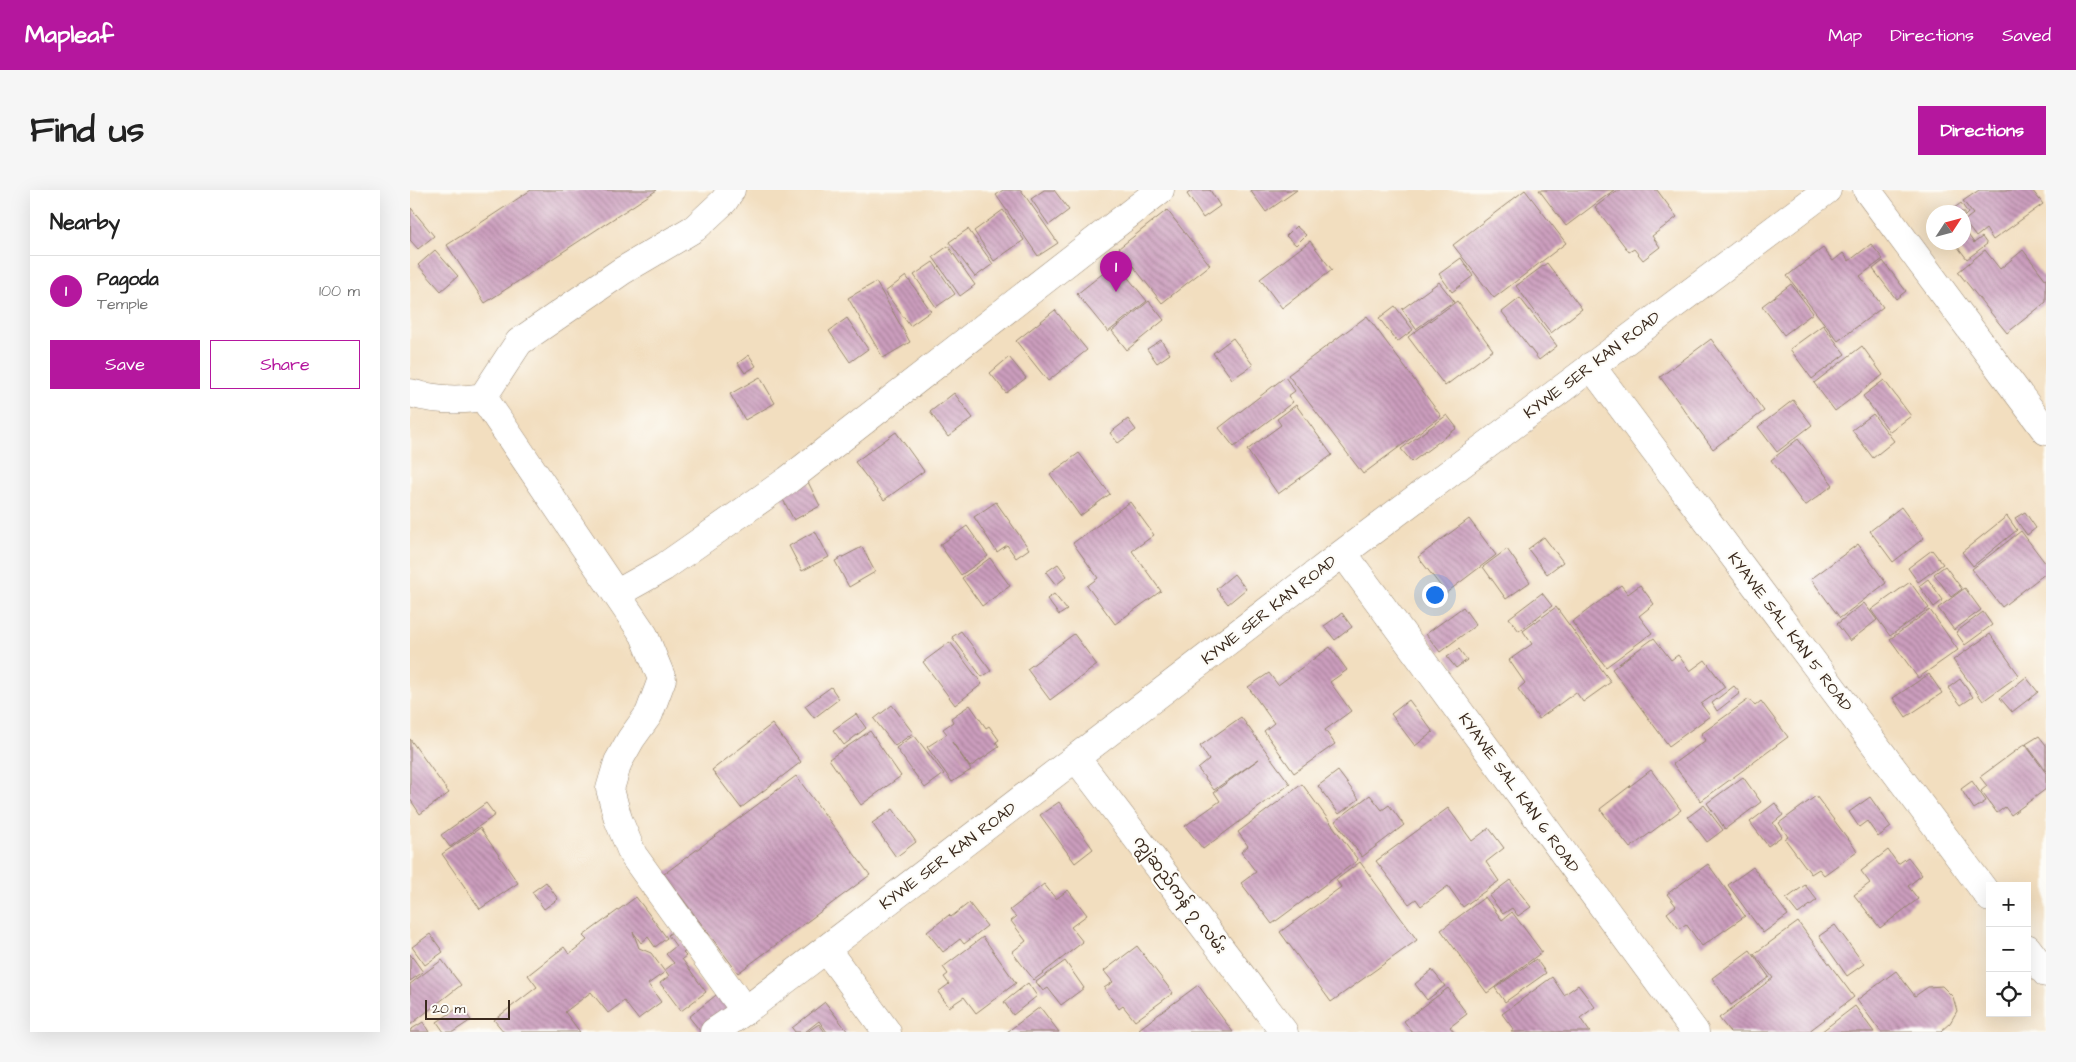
<!DOCTYPE html>
<meta charset="utf-8">
<style>
:root{--surface:#fff;--page:#f6f6f6;--text:#222;--muted:#767676;--line:#e0e0e0;--accent:#b5179e}
body{margin:0;font-family:"Architects Daughter","Noto Sans Myanmar",sans-serif;background:var(--page);color:var(--text)}
.controls{position:absolute;right:15px;bottom:15px;display:grid;overflow:hidden;border-radius:0px;box-shadow:0 5px 20px #0002}
.controls button{width:45px;height:45px;display:grid;place-items:center;padding:0;border:0;border-bottom:1px solid var(--line);background:var(--surface);color:var(--text);font:25px sans-serif}
.compass{position:absolute;left:1516px;top:15px;width:45px;height:45px;border-radius:50%;background:var(--surface);box-shadow:0 5px 20px #0002;rotate:54deg}
.scale{position:absolute;left:15px;bottom:12px;width:85px;box-sizing:border-box;padding-left:5px;border:2px solid #3b2a1e;border-top:0;font-size:14px;line-height:18px;white-space:nowrap;color:#3b2a1e;-webkit-text-stroke:4px #fdfcf7;paint-order:stroke}
.you{position:absolute;left:1024px;top:404px;width:18px;height:18px;margin:-12px;border:4px solid #fff;border-radius:50%;background:#1a73e8;box-shadow:0 0 0 8px #1a73e833}
.badge{display:grid;place-items:center;width:32px;height:32px;border-radius:50%;background:var(--accent);color:#fff;font-size:16px;font-weight:700}
.pin{position:absolute;translate:-50% -41px;filter:drop-shadow(0 1px 2px #0008)}
.pin::after{content:'';position:absolute;top:26px;width:18px;height:15px;background:inherit;clip-path:polygon(0 0,100% 0,50% 100%)}
.list{margin:0;padding:0;list-style:none}
h2{display:flex;justify-content:space-between;align-items:center;height:65px;margin:0;padding:0 20px;font-size:21px}
h2 small{font-size:16px;font-weight:400;color:var(--muted)}
.list li{display:grid;grid-template-columns:32px 1fr auto;gap:15px;align-items:center;box-sizing:border-box;height:70px;padding:0 20px;border-top:1px solid var(--line)}
.list b{display:block;font-size:19px;white-space:nowrap}
.list p{margin:0;font-size:16px;white-space:nowrap;color:var(--muted)}
.list em{font-size:16px;font-style:normal;color:var(--muted)}
.actions{display:flex;gap:10px;padding:15px 20px}
.actions a{flex:1;padding:11px 0;border:1px solid var(--accent);border-radius:0px;text-align:center;font-size:18px;color:var(--accent)}
.actions .main{background:var(--accent);color:#fff}
.icon{flex:none;width:28px;height:28px;fill:none;stroke:currentColor;stroke-width:2;stroke-linecap:round;stroke-linejoin:round}
.map{position:relative;flex:none;width:1636px;height:842px;overflow:hidden;border-radius:0px}
header{display:flex;align-items:center;gap:30px;box-sizing:border-box;height:70px;padding:0 25px;background:var(--accent);color:#fff}
header strong{font-size:24px}
nav{display:flex;gap:28px;margin-inline-start:auto;font-size:18px}
.intro{display:flex;align-items:center;justify-content:space-between;box-sizing:border-box;height:120px;padding:0 30px}
h1{margin:0;font-size:35px}
.button{padding:12px 22px;border-radius:0px;background:var(--accent);color:#fff;font-size:18px;font-weight:700}
main{display:flex;gap:30px;padding:0 30px}
aside{flex:1;background:var(--surface);border-radius:0px;box-shadow:0 5px 20px #0002}
.map>svg:first-child{display:block}
</style>
<header>
<strong>Mapleaf</strong>
<nav><a>Map</a><a>Directions</a><a>Saved</a></nav>
</header>
<div class="intro"><h1>Find us</h1><a class="button">Directions</a></div>
<main>
<aside>
<h2>Nearby<small></small></h2>
<ul class="list">
<li><span class="badge">1</span><div><b>Pagoda</b><p>Temple</p></div><em>100 m</em></li>
</ul>
<div class="actions"><a class="main">Save</a><a>Share</a></div>
</aside>
<div class="map">
<svg width="1636" height="842" viewBox="0 0 1636 842">
<defs>
<pattern id="building-back-hatch" width="6" height="6" patternUnits="userSpaceOnUse" patternTransform="scale(1.25)"><rect width="6" height="6" fill="#cb9dbd"/><path d="M-1 5l2 2M0 0l6 6M5-1l2 2" fill="none" stroke="#a68099"/></pattern>
</defs>
<rect width="100%" height="100%" fill="#fdfcf7"/>
<filter id="ink" filterUnits="userSpaceOnUse"><feTurbulence type="fractalNoise" baseFrequency=".02" numOctaves="2"/><feDisplacementMap in="SourceGraphic" scale="10" xChannelSelector="R" yChannelSelector="G"/><feConvolveMatrix kernelMatrix="1 2 1 2 8 2 1 2 1" color-interpolation-filters="sRGB"/></filter>
<filter id="wash" filterUnits="userSpaceOnUse"><feTurbulence type="fractalNoise" baseFrequency=".0096" numOctaves="4" result="noise"/><feDisplacementMap in="SourceGraphic" scale="20" xChannelSelector="R" yChannelSelector="G"/><feGaussianBlur stdDeviation="1.12" result="paint"/><feColorMatrix in="noise" values="0 0 0 0 0 0 0 0 0 0 0 0 0 0 0 0 0 1.4 0 .05"/><feComposite in="paint" operator="in"/></filter>
<g filter="url(#wash)">
<rect width="100%" height="100%" fill="#f2debf"/>
<g id="blocks">
<path fill="url(#building-back-hatch)" d="M121,0H247L75,113L37,55Z
M593,0H611L648,53L628,66L586,5Z
M634,0H644L659,20L639,35L621,9Z
M783,0H800L810,16L793,28L777,4Z
M840,0H887L856,22Z
M1115,0L1156,53L1084,108L1043,55Z
M1129,0H1204L1156,36Z
M1208,0H1247L1267,27L1242,46L1250,57L1233,70L1224,59L1219,62L1185,17Z
M1569,0H1622L1633,14L1583,50L1576,39L1566,47L1554,31L1563,24L1553,11Z
M1551,13L1558,23L1554,27V22H1539Z
M1,18L24,46L8,59L0,50Z
M593,20L614,50L584,71L564,41Z
M757,20L800,75L752,113L709,58Z
M886,36L896,45L886,55L876,46Z
M558,39L583,74L565,87L539,52Z
M1556,42L1564,53L1572,47L1577,54L1557,69L1544,52H1554V44Z
M900,51L922,80L872,118L850,89Z
M1461,54L1473,69L1450,86L1473,117L1428,151L1377,86L1413,58L1423,71L1433,63L1439,71Z
M538,56L565,95L550,106L523,67Z
M25,60L48,86L31,101L8,75Z
M1575,60L1590,79L1613,60L1636,90V112L1597,143L1548,82Z
M1051,68L1063,86L1042,102L1029,84Z
M1473,71L1496,101L1486,109L1463,79Z
M523,72L545,104L526,117L504,85Z
M706,73L737,111L698,142L667,104Z
M1137,73L1172,119L1141,143L1106,96Z
M496,86L521,121L500,136L475,102Z
M466,92L500,152L473,168L438,108Z
M1029,92L1044,111L1006,139L992,119Z
M1381,94L1403,123L1374,145L1352,116Z
M1110,108L1147,156L1129,170L1092,122Z
M739,111L754,130L717,160L702,141Z
M1047,111L1083,160L1035,196L998,147Z
M985,116L1003,140L987,152L969,128Z
M645,120L677,160L638,191L606,151Z
M957,126L1031,226L953,284L878,185Z
M437,128L458,159L440,172L419,141Z
M1413,135L1435,164L1402,189L1380,159Z
M823,148L843,175L822,189L803,163Z
M1301,149L1354,221L1303,259L1250,187Z
M751,150L760,164L747,173L737,159Z
M1452,156L1473,185L1425,221L1404,193Z
M339,165L346,176L335,183L328,173Z
M599,167L616,188L596,203L580,183Z
M350,187L365,213L335,230L320,204Z
M875,187L885,201L878,206L883,212L824,257L809,238Z
M1474,190L1501,226L1480,242L1453,206Z
M544,203L563,228L538,247L520,222Z
M1383,210L1402,235L1367,262L1348,237Z
M886,215L922,265L868,304L837,260L871,235L867,229Z
M1463,224L1484,251L1463,268L1442,240Z
M1037,225L1047,238L1002,272L991,259Z
M718,229L726,240L708,253L700,243Z
M486,242L514,281L474,310L445,272Z
M1388,249L1423,295L1395,316L1361,270Z
M669,263L700,304L670,326L640,284Z
M397,290L410,316L384,330L370,304Z
M586,312L619,359L606,368L597,355L587,362L564,327Z
M720,312L744,345L722,361L751,401L705,434L677,396L688,388L663,353Z
M1491,317L1514,348L1483,372L1460,341Z
M1615,322L1626,338L1617,345L1605,328Z
M1597,326L1607,340L1563,376L1552,362Z
M1059,329L1086,365L1036,403L1008,367Z
M557,336L578,366L551,385L530,355Z
M405,341L419,367L392,381L379,356Z
M1611,341L1636,374V383L1592,417L1562,379Z
M1134,347L1153,372L1137,384L1118,359Z
M1448,354L1476,393L1430,428L1401,389Z
M452,357L465,382L439,397L425,371Z
M1097,359L1120,392L1096,409L1073,377Z
M1522,360L1533,374L1508,392L1498,378Z
M580,368L600,396L572,416L552,388Z
M648,374L657,386L646,395L636,382Z
M1535,376L1552,399L1541,407L1524,384Z
M824,384L836,399L818,414L806,399Z
M1518,389L1533,410L1524,417L1509,396Z
M1500,392L1519,418L1480,446L1461,420Z
M1211,395L1218,404L1230,395L1244,414L1229,426L1242,443L1196,477L1162,432Z
M1555,398L1571,420L1544,440L1528,418Z
M1132,403L1142,416L1109,441L1099,428Z
M644,404L657,420L649,425L637,409Z
M1454,413L1467,430L1440,451L1427,434Z
M1053,417L1066,435L1030,462L1016,444Z
M1146,417L1201,492L1173,512L1166,502L1129,529L1108,499L1115,493L1099,470L1122,454L1113,441Z
M1520,420L1548,460L1508,488L1480,449Z
M1573,422L1582,435L1555,455L1546,442Z
M932,423L942,437L925,450L914,436Z
M551,441L581,481L572,487L542,447Z
M664,444L687,475L640,510L617,479Z
M1580,444L1609,485L1573,511L1543,470Z
M1244,448L1261,470L1268,465L1280,481L1295,470L1315,497L1291,514L1300,526L1259,556L1202,479Z
M540,452L572,494L545,515L513,472Z
M920,457L937,480L920,492L941,521L915,540L925,554L884,583L854,541L864,533L838,497L859,483L868,495Z
M1049,459L1057,470L1046,478L1037,467Z
M1519,484L1532,503L1496,527L1483,508Z
M1616,487L1628,502L1602,522L1590,508Z
M1550,489L1563,507L1551,515L1538,498Z
M1324,496L1330,503L1307,521L1302,513Z
M421,497L429,509L404,528L395,516Z
M1339,509L1345,516L1351,511L1378,547L1291,611L1263,574L1296,550L1291,544Z
M999,510L1023,542L1005,556L981,524Z
M482,515L503,543L485,556L464,529Z
M560,515L576,538L579,536L589,550L586,552L589,557L560,577L542,552L561,580L542,592L517,557L537,544L533,539L543,532L541,528Z
M446,524L456,538L434,555L423,540Z
M831,527L880,594L793,659L775,636L810,611L804,602L849,569L804,600L788,579L799,570L790,556Z
M362,534L391,572L331,618L302,580Z
M460,541L491,586L451,615L419,569Z
M504,545L534,584L515,598L486,558Z
M1629,546L1636,555V581L1616,554Z
M0,549L39,603L10,624L0,609Z
M1615,554L1636,583V599L1601,625L1595,617L1587,623L1571,601L1577,596L1570,587Z
M1241,580L1271,620L1220,658L1190,619Z
M928,581L949,609L929,624L908,596Z
M386,586L460,685L328,783L254,684Z
M1333,587L1351,612L1315,639L1297,613Z
M1562,591L1576,611L1564,619L1551,599Z
M892,594L948,670L862,734L831,693L846,682L831,662L838,656L828,642Z
M960,605L972,620L979,615L994,635L952,667L925,631Z
M1406,606L1447,661L1414,685L1409,679L1401,684L1375,649L1378,647L1369,633Z
M1460,607L1481,637L1468,647L1457,631L1449,637L1439,622Z
M649,612L683,659L665,673L630,625Z
M76,613L85,625L40,657L31,645Z
M1365,613L1373,625L1363,633L1372,646L1358,656L1340,632Z
M1294,615L1313,640L1297,652L1278,627Z
M1038,618L1062,651L1079,638L1094,658L1076,672L1089,691L1053,717L1038,696L1011,716L1006,709L999,714L966,671Z
M483,619L506,652L486,667L462,633Z
M70,638L108,693L70,719L32,664Z
M1478,660L1488,674L1498,667L1512,685L1498,696L1508,709L1470,738L1444,705L1460,693L1451,681Z
M950,672L1007,750L921,812L870,742L931,697L926,690Z
M1298,674L1335,726L1292,756L1276,734L1269,739L1257,723L1266,716L1257,704Z
M1343,677L1378,725L1353,743L1318,695Z
M1100,690L1121,717L1108,726L1102,718L1093,724L1079,706Z
M136,692L148,709L134,719L122,702Z
M634,694L646,709L658,700L677,725L661,737L673,752L624,790L602,762L616,751L601,731L606,727L600,720Z
M1395,695L1407,710L1388,724L1376,709Z
M226,707L257,748L245,757L238,747L231,753L223,742L229,758L241,763L255,782L238,794L251,812L228,829L214,811L198,823L181,802L155,822L170,842H94L84,830L127,797L118,785L154,757L159,764L177,750L173,746Z
M1075,707L1092,730L1102,722L1132,762L1077,803L1031,740Z
M559,713L577,736L554,754L550,749L533,762L517,742L539,725L541,727Z
M1388,732L1444,807L1398,842H1320L1309,828L1363,788L1344,764Z
M1425,735L1454,774L1437,786L1409,746Z
M263,741L278,760L273,763L276,766L272,769L296,802L271,821L250,793L259,786L255,780L264,773L256,764L266,756L258,745Z
M20,744L33,762L15,775L2,757Z
M573,747L606,793L566,823L554,807L539,817L528,802L539,794L534,787L538,784L533,777Z
M727,756L763,803L725,831L713,816L709,819L694,798L703,792L694,781Z
M1340,760L1359,787L1321,815L1302,788Z
M0,764L13,782L0,791Z
M1126,769L1136,783L1095,812L1085,798Z
M32,770L51,795L0,835V794Z
M655,771L674,798L651,815L638,798L633,801L626,792Z
M1022,780L1035,796L1017,810L1005,794Z
M1486,781L1505,806L1518,797L1532,796L1543,807L1547,821L1540,833L1531,841L1532,842H1471L1447,810Z
M1142,787L1154,805L1168,795L1185,817L1170,828L1180,842H1101L1104,840L1092,824Z
M618,793L627,806L603,825L594,812Z
M788,795L823,842H731L729,839Z
M1038,798L1057,824L1040,837L1044,842H1002L994,831Z
M311,801L324,817L291,842L279,827Z
M415,812L438,842H417L409,831L395,842H385L382,838Z
M51,816L61,830L43,842H34L27,832Z
M1445,816L1464,842H1411Z
M630,817L649,842H597Z
M13,832L19,842H0V840Z
M409,834L415,842H397Z"/>
</g>
</g>
<g filter="url(#ink)">
<use href="#blocks" fill-opacity="0" stroke="#96846e" stroke-width="1"/>
<g fill="none" stroke-linecap="round" stroke-linejoin="round">
<g stroke="#96846e" stroke-width="29">
<path id="minor" d="M1457,0L1636,241
M1181,176L1580,708
M0,203C24,210 49,211 73,207L109,152L212,81L285,38L314,11L321,0
M73,207L234,445L252,489L239,524L221,549L208,572L200,599L208,629L223,665L335,821
M933,363L1285,842
M206,404L254,377L378,290L750,0
M666,568L874,842
M1617,758L1636,783
M416,759L477,842
M304,842L335,821L933,363L1417,0"/>
</g>
<use href="#minor" stroke="#fff" stroke-width="28"/>
</g>
</g>
<g text-anchor="middle" dominant-baseline="central" stroke-width="4.5" stroke-linejoin="round" paint-order="stroke">
<g font-size="16" fill="#3b2a1e" stroke="#fdfcf7">
<text transform="translate(1182 175) rotate(-37)">KYWE SER KAN ROAD</text>
<text transform="translate(859 420) rotate(-38)">KYWE SER KAN ROAD</text>
<text transform="translate(1380 442) rotate(53)">KYAWE SAL KAN 5 ROAD</text>
<text transform="translate(1109 603) rotate(54)">KYAWE SAL KAN 6 ROAD</text>
<text transform="translate(538 666) rotate(-37)">KYWE SER KAN ROAD</text>
<text transform="translate(770 705) rotate(53)">ကျွဲဆည်ကန် ၇ လမ်း</text>
</g>
</g>
</svg>
<div class="controls">
<button>+</button>
<button>−</button>
<button><svg class="icon" aria-label="locate" viewBox="0 0 24 24"><circle cx="12" cy="12" r="6"/><path d="M12 2v4M12 18v4M2 12h4M18 12h4"/></svg></button>
</div>
<svg class="compass" viewBox="-18 -18 36 36"><path d="M0-13l5 13h-10z" fill="#e53935"/><path d="M0 13l5-13h-10z" fill="#767676"/></svg>
<div class="scale">20 m</div>
<div class="you"></div>
<div class="pin badge" style="left:706px;top:102px">1</div>
</div>
</main>
